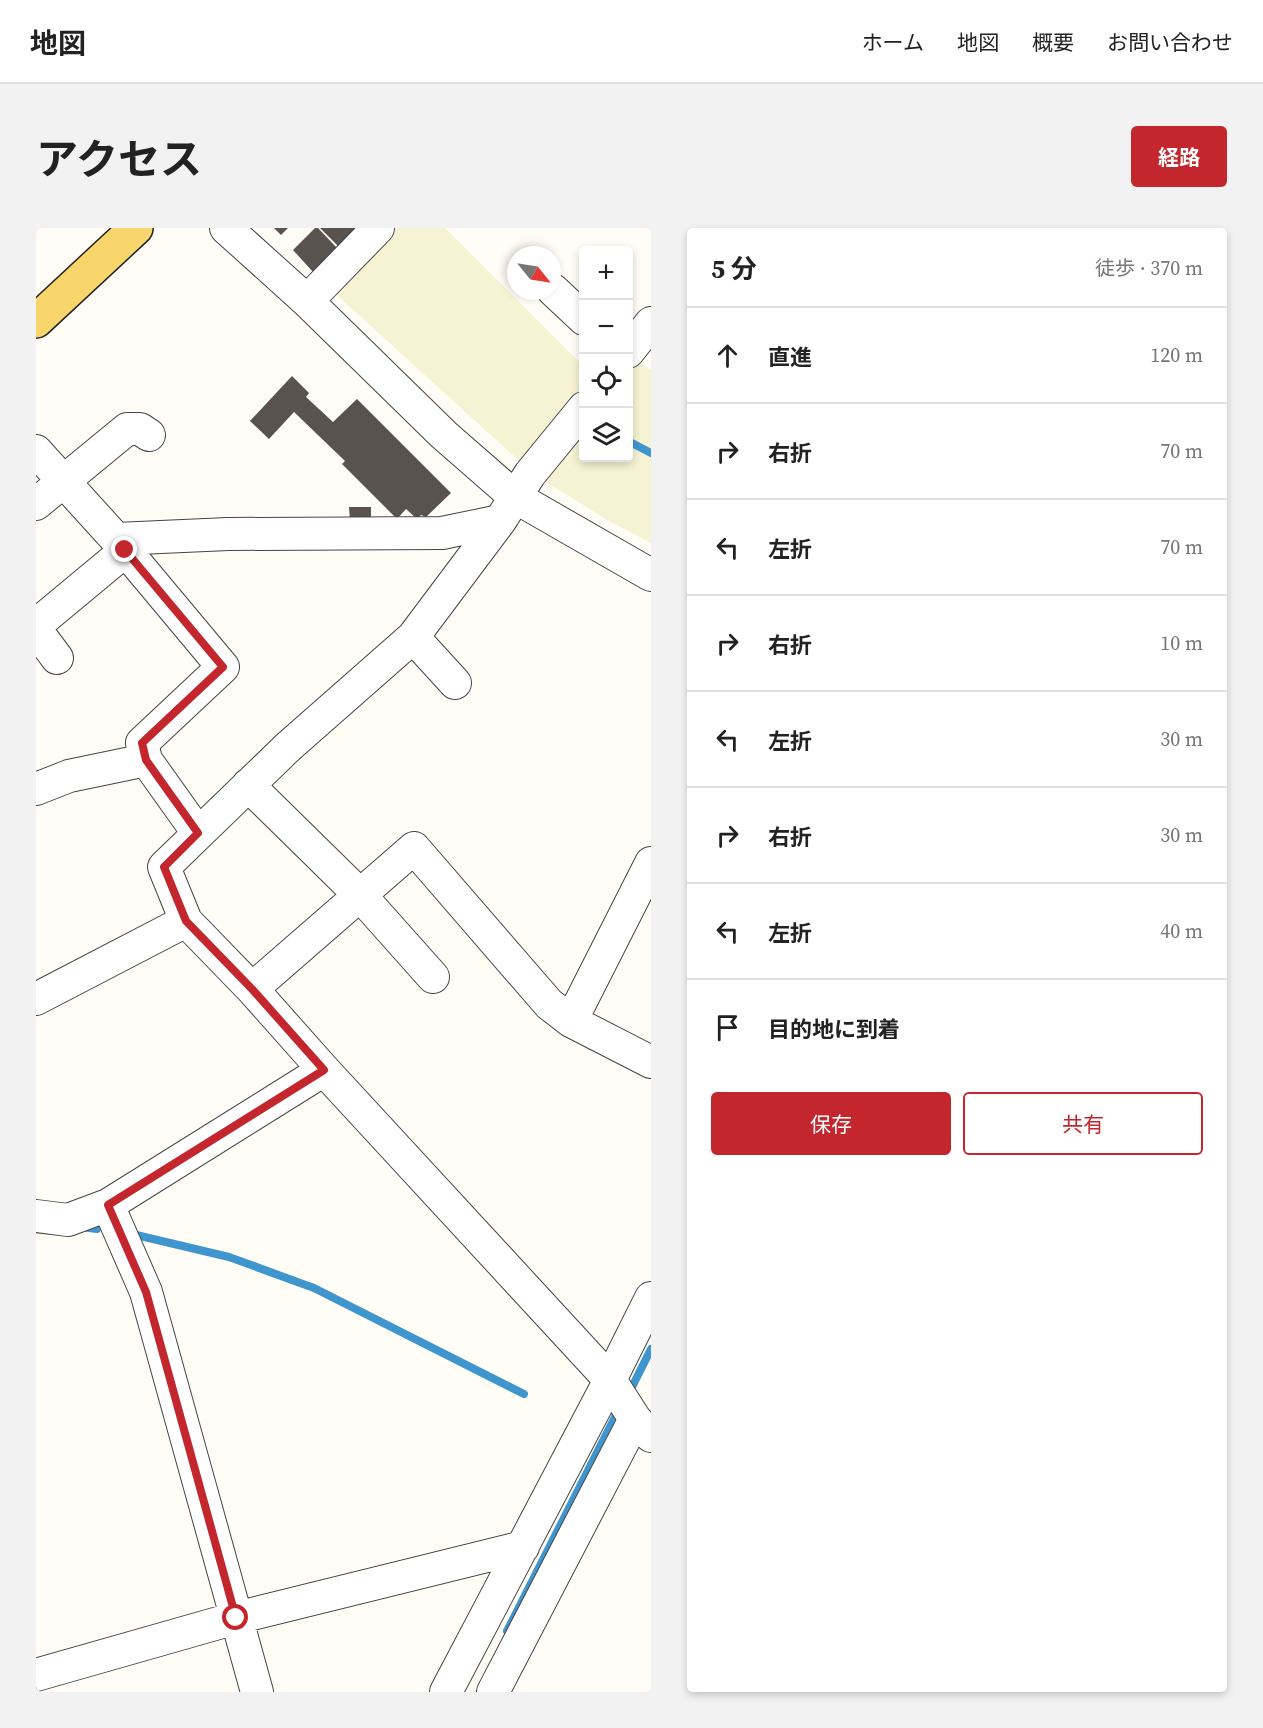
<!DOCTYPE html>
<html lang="ja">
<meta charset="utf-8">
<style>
:root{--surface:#fff;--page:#f2f2f2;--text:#222;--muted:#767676;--line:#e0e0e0;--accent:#c4262e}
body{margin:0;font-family:"Source Serif 4","Noto Sans JP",serif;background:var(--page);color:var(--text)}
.controls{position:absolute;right:18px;top:18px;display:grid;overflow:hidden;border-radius:6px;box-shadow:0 3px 9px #0003}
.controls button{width:54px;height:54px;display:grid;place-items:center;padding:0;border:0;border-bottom:2px solid var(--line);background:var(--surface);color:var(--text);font:30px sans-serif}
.compass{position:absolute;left:471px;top:18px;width:54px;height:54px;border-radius:50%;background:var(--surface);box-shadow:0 3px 9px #0003;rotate:120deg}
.stop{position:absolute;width:18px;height:18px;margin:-14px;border:4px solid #c4262e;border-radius:50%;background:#fff}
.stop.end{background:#c4262e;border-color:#fff;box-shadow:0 2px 6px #0008}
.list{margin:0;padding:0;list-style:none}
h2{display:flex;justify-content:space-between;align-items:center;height:78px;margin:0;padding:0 24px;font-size:26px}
h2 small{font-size:20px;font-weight:400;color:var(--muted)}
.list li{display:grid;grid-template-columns:39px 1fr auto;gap:18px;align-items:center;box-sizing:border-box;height:96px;padding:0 24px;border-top:2px solid var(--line)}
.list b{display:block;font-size:22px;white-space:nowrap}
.list em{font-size:20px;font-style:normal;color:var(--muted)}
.actions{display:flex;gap:12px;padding:18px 24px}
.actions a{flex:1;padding:14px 0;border:2px solid var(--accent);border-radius:6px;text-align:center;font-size:21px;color:var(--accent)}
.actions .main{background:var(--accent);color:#fff}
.icon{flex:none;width:33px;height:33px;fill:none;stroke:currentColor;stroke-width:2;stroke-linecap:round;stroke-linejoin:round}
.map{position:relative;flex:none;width:615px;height:1464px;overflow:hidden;border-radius:6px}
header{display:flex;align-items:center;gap:36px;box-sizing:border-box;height:84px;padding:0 30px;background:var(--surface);border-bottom:2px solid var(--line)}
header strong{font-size:28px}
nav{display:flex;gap:33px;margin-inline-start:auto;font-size:21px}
.intro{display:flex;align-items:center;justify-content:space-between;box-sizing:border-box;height:144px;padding:0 36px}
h1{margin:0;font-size:42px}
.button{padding:15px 27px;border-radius:6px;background:var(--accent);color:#fff;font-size:21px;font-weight:700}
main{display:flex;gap:36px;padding:0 36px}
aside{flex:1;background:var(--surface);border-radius:6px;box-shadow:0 3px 9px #0003}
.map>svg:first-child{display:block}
</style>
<header>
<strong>地図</strong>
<nav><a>ホーム</a><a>地図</a><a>概要</a><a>お問い合わせ</a></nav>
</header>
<div class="intro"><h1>アクセス</h1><a class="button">経路</a></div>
<main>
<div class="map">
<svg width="615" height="1464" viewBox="0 0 615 1464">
<rect width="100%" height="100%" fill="#fffdf5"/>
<path fill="#f6f3d4" d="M349,0H409L547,138V168L490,239L292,59Z
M600,134L615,142V315L573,293L507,252L547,200L548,230H592L593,144Z"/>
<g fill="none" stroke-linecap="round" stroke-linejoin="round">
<path stroke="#3f96cf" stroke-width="8" d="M592,213L615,225
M46,999L61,1001
M96,1006L193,1029L278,1060L488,1166
M595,1161L615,1121
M471,1403L580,1187"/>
</g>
<path fill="#5a524d" d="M238,0H252L245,7Z
M279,0H282L302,21L278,45L257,22Z
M284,0H326L304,20Z
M256,148L273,165L270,169L297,194L321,171L415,265L390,289L385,287L381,291L370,281L361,291L306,236L309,233L258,184L233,211L214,193Z
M313,279H335V290L314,293Z"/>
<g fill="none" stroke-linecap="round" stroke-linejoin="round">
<g stroke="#444" stroke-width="34">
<path id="minor" d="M190,0L271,73L408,207L479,269L615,347
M517,62L548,91
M271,73L342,0
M592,124L615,95
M0,223L80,311L187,439L106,515L110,532L162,605
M0,276L91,201H104L113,207
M80,311L192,306L406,305L464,293
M0,397L89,323
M0,402L21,430
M377,409L419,455
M212,557L324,667L397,749
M0,561L33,548L110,532
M150,693L128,639L252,519L377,409L464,293L494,246L548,180
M216,761L378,620L513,776L535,793L615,834
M0,771L150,693L216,761L288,842L574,1152L599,1191L615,1208
M535,793L615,635
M0,988L32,992L72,977
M0,1447L200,1390L487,1319
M221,1464L110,1064L72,977L288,842
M410,1464L574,1152L615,1070
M457,1464L599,1191"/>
</g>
<g stroke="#222" stroke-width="36">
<path id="major" d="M0,93L100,0"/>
</g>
<use href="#minor" stroke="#fff" stroke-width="32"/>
<use href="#major" stroke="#f9d66b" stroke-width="33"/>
</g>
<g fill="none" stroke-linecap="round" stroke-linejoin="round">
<path stroke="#c4262e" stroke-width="8" d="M89,322L187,439L106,515L110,532L162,605L128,639L150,693L216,761L288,842L72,977L110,1064L200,1390"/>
</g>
</svg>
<div class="controls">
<button>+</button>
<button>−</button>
<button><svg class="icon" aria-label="locate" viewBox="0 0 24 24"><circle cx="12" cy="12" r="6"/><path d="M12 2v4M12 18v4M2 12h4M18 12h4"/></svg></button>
<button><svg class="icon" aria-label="layers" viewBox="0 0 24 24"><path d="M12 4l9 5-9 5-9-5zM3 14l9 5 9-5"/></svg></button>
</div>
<svg class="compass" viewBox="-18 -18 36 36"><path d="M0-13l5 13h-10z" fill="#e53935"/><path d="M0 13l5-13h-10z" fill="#767676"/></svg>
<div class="stop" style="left:200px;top:1390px"></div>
<div class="stop end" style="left:89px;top:322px"></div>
</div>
<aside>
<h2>5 分<small>徒歩 · 370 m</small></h2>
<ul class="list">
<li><svg class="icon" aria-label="ahead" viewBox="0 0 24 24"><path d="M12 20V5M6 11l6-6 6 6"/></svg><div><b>直進</b></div><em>120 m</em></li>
<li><svg class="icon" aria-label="right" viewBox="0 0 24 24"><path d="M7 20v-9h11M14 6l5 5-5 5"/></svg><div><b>右折</b></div><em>70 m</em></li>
<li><svg class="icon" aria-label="left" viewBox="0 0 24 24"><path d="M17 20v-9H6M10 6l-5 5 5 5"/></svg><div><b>左折</b></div><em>70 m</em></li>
<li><svg class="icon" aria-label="right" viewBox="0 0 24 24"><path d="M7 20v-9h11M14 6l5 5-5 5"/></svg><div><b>右折</b></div><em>10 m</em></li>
<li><svg class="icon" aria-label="left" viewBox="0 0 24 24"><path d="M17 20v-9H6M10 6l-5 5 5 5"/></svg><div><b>左折</b></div><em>30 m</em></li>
<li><svg class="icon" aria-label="right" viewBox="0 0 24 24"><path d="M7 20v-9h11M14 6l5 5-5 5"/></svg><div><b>右折</b></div><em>30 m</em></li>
<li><svg class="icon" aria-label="left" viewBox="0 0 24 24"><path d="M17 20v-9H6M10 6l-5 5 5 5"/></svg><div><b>左折</b></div><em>40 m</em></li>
<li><svg class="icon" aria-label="arrive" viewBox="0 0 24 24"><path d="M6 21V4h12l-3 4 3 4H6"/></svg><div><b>目的地に到着</b></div></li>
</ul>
<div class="actions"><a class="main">保存</a><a>共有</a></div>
</aside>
</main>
